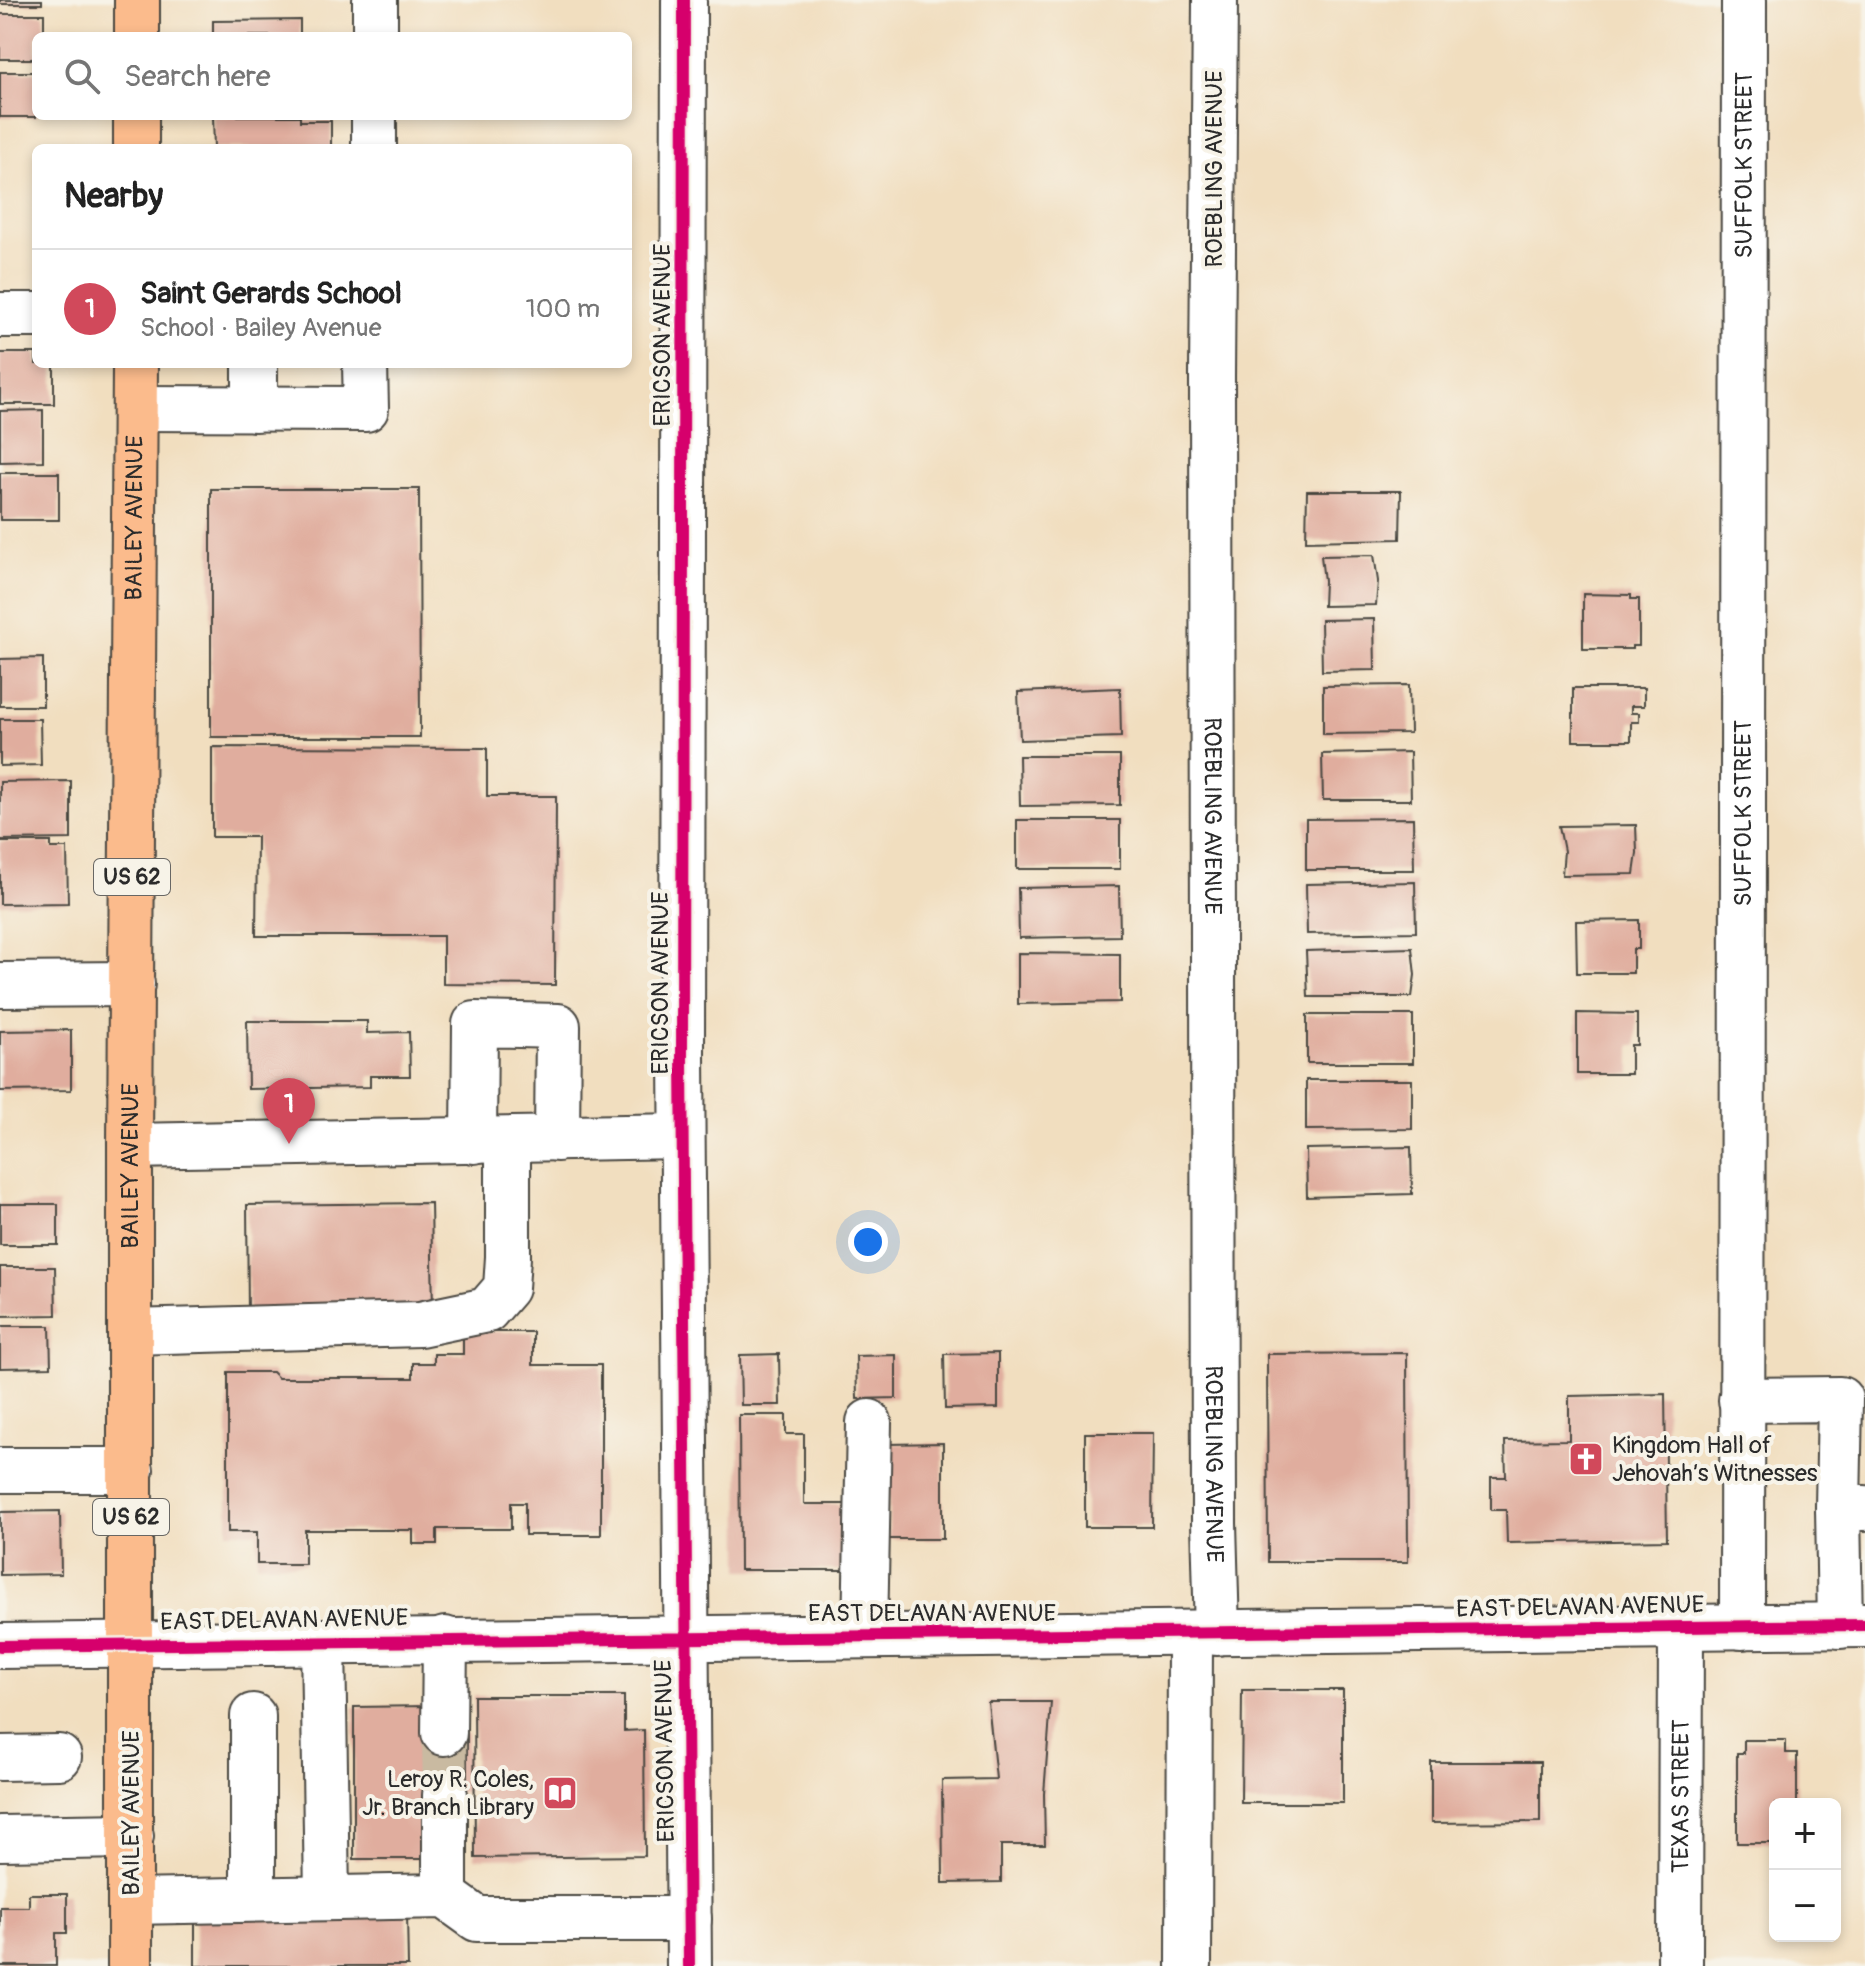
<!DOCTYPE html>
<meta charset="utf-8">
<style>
:root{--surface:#fff;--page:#f2f2f2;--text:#222;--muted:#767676;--line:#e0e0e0;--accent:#d1495b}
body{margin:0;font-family:Pangolin,sans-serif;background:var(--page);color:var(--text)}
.controls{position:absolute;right:24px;bottom:24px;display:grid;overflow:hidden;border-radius:12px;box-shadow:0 4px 12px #0003}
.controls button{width:72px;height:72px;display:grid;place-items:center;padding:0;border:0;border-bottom:2px solid var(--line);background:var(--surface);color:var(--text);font:40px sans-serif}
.you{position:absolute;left:868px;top:1242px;width:28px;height:28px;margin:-20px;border:6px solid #fff;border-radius:50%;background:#1a73e8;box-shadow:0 0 0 12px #1a73e833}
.badge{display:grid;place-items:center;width:52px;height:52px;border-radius:50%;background:var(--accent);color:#fff;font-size:26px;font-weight:700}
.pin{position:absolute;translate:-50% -66px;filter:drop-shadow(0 2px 4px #0008)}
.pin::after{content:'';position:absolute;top:42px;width:28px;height:24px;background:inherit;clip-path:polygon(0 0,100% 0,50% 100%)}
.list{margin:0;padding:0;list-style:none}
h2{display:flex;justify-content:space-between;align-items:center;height:104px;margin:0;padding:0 32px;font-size:34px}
h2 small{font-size:26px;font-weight:400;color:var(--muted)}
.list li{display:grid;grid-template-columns:52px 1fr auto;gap:24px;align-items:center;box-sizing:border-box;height:120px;padding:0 32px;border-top:2px solid var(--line)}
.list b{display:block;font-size:30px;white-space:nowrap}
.list p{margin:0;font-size:26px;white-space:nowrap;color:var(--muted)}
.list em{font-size:26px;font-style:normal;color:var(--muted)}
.icon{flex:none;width:44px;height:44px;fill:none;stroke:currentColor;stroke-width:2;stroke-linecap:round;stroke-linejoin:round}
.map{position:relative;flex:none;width:1865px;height:1966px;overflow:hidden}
.search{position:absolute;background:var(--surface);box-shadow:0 4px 12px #0003;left:32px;top:32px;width:600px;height:88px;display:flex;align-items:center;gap:20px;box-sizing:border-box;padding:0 28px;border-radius:12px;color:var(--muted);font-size:30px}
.panel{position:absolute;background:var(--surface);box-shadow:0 4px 12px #0003;left:32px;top:144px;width:600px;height:224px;border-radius:12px}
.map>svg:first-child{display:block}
</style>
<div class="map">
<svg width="1865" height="1966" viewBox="0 0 1865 1966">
<rect width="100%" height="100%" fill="#f7f3e8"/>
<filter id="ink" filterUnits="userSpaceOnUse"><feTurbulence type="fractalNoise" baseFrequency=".0125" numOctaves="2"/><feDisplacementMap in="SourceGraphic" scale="16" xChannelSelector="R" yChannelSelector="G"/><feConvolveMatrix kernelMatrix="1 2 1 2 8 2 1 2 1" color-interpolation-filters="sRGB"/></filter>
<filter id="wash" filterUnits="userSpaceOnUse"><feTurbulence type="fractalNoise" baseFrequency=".006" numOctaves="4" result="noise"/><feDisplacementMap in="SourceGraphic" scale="32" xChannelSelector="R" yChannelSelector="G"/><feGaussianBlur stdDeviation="1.8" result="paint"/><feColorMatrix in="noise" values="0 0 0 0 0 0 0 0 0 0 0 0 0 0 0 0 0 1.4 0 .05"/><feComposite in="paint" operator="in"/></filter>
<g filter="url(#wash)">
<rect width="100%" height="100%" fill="#f1debf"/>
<g id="blocks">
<path fill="#e0ad9e" d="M0,0H42V4H0Z
M0,14H44V36H36V59H0Z
M300,20V36H213V21Z
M0,72H36V117H0Z
M213,116H300V121H331V148H214Z
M0,353H36V364H54V404H0Z
M43,410V461L0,462V411Z
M0,473H59V520H0Z
M211,489H419L420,737H211Z
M1307,491H1401L1400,539L1306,541Z
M1374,555L1378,581L1376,605L1323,606L1324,581L1321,556Z
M1583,594L1631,595V599H1639V646H1632V649H1583Z
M1374,619L1375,670L1322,671L1321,620Z
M43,658V706H0V659Z
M1409,685L1410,733L1323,734V686Z
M1120,688L1121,737L1020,740L1018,692Z
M1573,688H1644V706H1631V713H1639V722H1631V741H1573Z
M0,719H40L41,765L0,766Z
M212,747L487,748V796H556L555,985L443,984V936H256L257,837H212Z
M1410,752L1411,800H1323L1322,754Z
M1019,756H1120V805L1020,806Z
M71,781V839L0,840V782Z
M1413,818L1414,870H1306V819Z
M1017,820H1120V869H1017Z
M1636,825L1637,853L1634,874L1562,875L1564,851L1559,826Z
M0,842H51V848H67L68,903L0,904Z
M1415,882L1416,932L1307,934L1306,884Z
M1119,886L1120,936L1019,938L1018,888Z
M1639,920V949H1633V973H1577L1576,921Z
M1412,948L1415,975L1412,997H1308L1306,951Z
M1018,953L1120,954V1002L1018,1004Z
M1577,1013L1637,1014V1045H1631V1074H1577Z
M1307,1015H1413V1063H1307Z
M247,1021H367V1033L409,1032L410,1076H370V1087L248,1089Z
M71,1030V1090L0,1091V1031Z
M1306,1080H1412V1129L1306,1130Z
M1411,1147L1412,1194L1307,1197L1306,1149Z
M431,1203L433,1310L248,1313L247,1205Z
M0,1204H58V1245H0Z
M0,1267H55L56,1315L0,1316Z
M0,1326H50L51,1367L0,1368Z
M463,1332H533V1365H601V1535H525V1503H511V1529H437V1544H413V1530H305V1564H257V1532H228V1372H272L278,1378H413V1363H434V1354H463Z
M998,1353V1408L945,1409L944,1354Z
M1407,1353L1408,1562H1268L1267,1354Z
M779,1354L780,1405H741L740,1355Z
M896,1355V1398L857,1399L856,1356Z
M1665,1394L1667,1540L1507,1543L1506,1510H1491V1477H1506L1505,1441L1569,1440V1396Z
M739,1415H786V1434H804V1504H851V1570H740Z
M1085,1433H1153L1152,1527H1085Z
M943,1443V1539H889L888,1444Z
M60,1511L61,1574L0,1575V1512Z
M1242,1690H1343V1803H1241Z
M474,1696H624V1731L644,1730L645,1856L475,1858Z
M988,1702H1051L1044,1794L1045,1845H1001V1882L943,1883L942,1780L996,1779Z
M429,1706V1733H467V1792L431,1793V1859H354V1707Z
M1744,1740H1786V1753H1797V1804H1775V1843H1737V1753H1744Z
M1431,1762H1540V1822L1431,1823Z
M29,1894H67V1933H56V1966H0V1907H29Z
M407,1914L408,1966H195V1917Z"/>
</g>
</g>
<g filter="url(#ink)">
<use href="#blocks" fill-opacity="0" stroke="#494641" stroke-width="2"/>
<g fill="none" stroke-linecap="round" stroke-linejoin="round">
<path stroke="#c9baa1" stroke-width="44" stroke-dasharray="44 22" stroke-linecap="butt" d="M444,1733L445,1795"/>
<g stroke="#494641" stroke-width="48">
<g id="minor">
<path d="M684,0L682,1055L689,1966"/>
<path id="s1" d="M1215,0L1212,376L1214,1523L1217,1633"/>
<path d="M375,36V0"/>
<path d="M374,148V116"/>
<path d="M0,315H36"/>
<path d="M135,408L366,409L365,364"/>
<path d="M255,409V364"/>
<path d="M0,985L132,984"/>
<path d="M474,1141L475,1024L558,1026L557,1139"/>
<path d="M130,1146L682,1136"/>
<path d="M130,1332L420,1324L487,1310L506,1288L508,1257V1140"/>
<path d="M1741,1400L1840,1399L1838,1508"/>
<path d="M0,1470H131"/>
<path d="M1840,1626L1838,1508H1865"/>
<path id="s2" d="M1742,1627L1744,0"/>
<path d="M865,1635L869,1422"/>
<path d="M323,1641L327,1898"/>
<path d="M0,1646L1865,1625"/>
<path d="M253,1716V1899"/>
<path d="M444,1733L445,1639"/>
<path d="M0,1758L59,1757"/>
<path d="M0,1838L131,1836"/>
<path d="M445,1896V1795"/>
<path d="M130,1902L445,1896L477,1919H689"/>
<path d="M1189,1966L1190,1634"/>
<path id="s3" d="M1680,1966L1681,1627"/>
</g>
</g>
<g stroke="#494641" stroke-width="48">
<g id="major">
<path d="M137,36V0"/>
<path d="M136,148V116"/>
<path id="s4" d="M130,1966V1146L135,364"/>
</g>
</g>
<use href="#minor" stroke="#fff" stroke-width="44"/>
<use href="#major" stroke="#fbbb8c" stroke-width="44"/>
<g stroke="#f7f3e8" stroke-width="17">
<path id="cycleway" d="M684,0L682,1055L689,1966
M0,1646L1865,1625"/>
</g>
<use href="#cycleway" stroke="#d6006c" stroke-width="12"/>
</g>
</g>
<defs>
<g id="church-square" transform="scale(1.8)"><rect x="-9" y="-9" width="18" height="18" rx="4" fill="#d1495b" stroke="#f7f3e8"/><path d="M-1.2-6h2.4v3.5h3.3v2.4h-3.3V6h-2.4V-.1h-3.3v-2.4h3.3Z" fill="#fff"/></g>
<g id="library-square" transform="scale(1.8)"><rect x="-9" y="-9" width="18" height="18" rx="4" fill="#d1495b" stroke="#f7f3e8"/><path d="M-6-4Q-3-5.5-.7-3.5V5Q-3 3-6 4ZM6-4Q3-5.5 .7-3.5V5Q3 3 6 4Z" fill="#fff"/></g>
</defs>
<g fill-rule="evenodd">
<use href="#church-square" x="1586" y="1459"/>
<use href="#library-square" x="560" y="1793"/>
</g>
<g text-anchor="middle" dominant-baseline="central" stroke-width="8" stroke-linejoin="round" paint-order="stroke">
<g fill="#f7f3e8" stroke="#686764" stroke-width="2">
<rect x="94" y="859" width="76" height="36" rx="6"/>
<rect x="93" y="1499" width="76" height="36" rx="6"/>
</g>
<g font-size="22" font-weight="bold" fill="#2b2b2b">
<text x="132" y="877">US 62</text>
<text x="131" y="1517">US 62</text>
</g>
<g font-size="24" fill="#2b2b2b" stroke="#f7f3e8">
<text stroke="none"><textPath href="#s2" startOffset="1462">SUFFOLK STREET</textPath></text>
<text transform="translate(1214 169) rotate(-90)">ROEBLING AVENUE</text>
<text transform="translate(662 335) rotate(-90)">ERICSON AVENUE</text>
<text stroke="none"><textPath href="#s4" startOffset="1448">BAILEY AVENUE</textPath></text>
<text stroke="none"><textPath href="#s2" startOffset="814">SUFFOLK STREET</textPath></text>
<text stroke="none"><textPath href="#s1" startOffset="816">ROEBLING AVENUE</textPath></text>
<text transform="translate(660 983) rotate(-90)">ERICSON AVENUE</text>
<text stroke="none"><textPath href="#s4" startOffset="800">BAILEY AVENUE</textPath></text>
<text stroke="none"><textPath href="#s1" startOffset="1464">ROEBLING AVENUE</textPath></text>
<text transform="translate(1580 1607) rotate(-1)">EAST DELAVAN AVENUE</text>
<text x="932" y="1613">EAST DELAVAN AVENUE</text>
<text transform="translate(284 1620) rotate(-1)">EAST DELAVAN AVENUE</text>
<text transform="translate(665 1751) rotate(-91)">ERICSON AVENUE</text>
<text stroke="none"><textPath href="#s3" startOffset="170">TEXAS STREET</textPath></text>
<text transform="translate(131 1813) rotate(-90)">BAILEY AVENUE</text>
</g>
<g font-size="24" fill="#2b2b2b" stroke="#f7f3e8" text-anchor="start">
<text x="1612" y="1445">Kingdom Hall of<tspan x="1612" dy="28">Jehovah’s Witnesses</tspan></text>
<text x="534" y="1779" text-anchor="end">Leroy R. Coles,<tspan x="534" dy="28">Jr. Branch Library</tspan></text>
</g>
</g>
</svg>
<div class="controls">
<button>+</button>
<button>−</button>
</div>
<div class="you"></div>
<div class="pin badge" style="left:289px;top:1144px">1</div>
<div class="search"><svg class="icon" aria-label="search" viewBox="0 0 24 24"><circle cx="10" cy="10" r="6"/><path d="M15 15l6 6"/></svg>Search here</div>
<section class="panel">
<h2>Nearby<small></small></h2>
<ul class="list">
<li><span class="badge">1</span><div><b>Saint Gerards School</b><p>School · Bailey Avenue</p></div><em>100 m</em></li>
</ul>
</section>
</div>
